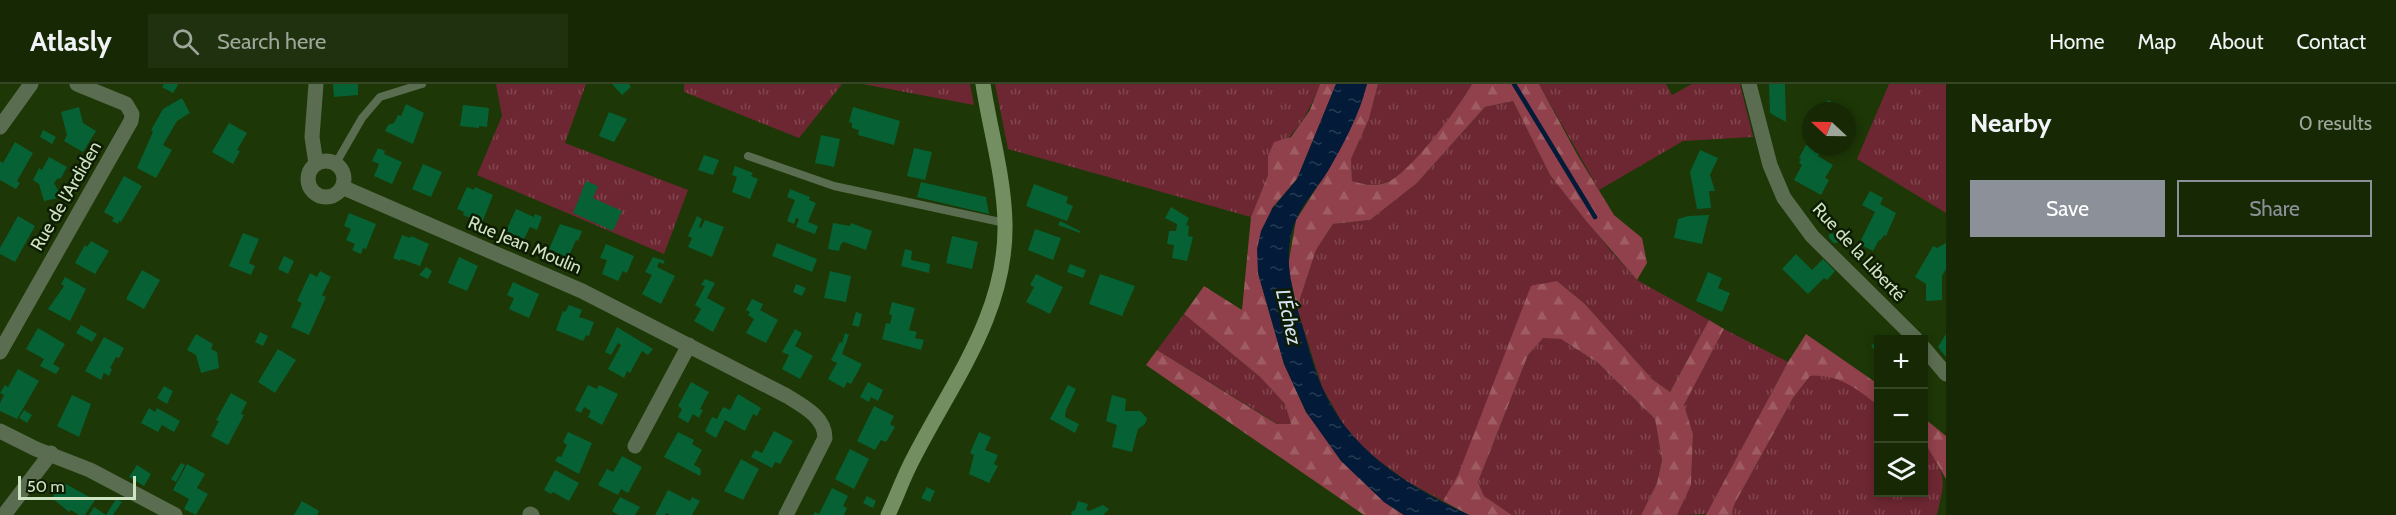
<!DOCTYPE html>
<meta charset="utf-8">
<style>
:root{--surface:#162904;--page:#1f310e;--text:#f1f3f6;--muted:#9ea69a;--line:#354526;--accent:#8c9099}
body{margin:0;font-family:Cabin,sans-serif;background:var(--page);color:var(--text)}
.controls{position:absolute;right:18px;bottom:18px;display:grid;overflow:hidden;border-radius:0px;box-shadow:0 3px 9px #0003}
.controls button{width:54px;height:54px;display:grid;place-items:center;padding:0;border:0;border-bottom:2px solid var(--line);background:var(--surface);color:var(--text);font:30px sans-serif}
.compass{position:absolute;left:1802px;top:18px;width:54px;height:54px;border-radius:50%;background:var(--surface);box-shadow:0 3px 9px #0003;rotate:292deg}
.scale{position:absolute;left:18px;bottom:15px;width:118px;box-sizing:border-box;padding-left:6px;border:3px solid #cfe4c3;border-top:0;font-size:16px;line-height:21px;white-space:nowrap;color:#cfe4c3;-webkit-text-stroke:4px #0d1c03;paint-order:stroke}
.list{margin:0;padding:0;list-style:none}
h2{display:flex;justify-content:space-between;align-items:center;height:78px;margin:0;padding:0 24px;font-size:26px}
h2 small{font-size:20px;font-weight:400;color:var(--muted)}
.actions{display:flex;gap:12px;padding:18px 24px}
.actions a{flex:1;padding:14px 0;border:2px solid var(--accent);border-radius:0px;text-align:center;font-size:21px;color:var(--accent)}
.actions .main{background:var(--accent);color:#fff}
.icon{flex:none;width:33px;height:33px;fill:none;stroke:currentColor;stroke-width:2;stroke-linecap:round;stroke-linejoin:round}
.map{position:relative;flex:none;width:1946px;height:431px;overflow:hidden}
header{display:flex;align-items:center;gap:36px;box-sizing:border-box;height:84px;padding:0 30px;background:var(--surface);border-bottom:2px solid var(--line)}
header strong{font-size:28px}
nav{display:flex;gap:33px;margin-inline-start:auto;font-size:21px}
.search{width:420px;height:54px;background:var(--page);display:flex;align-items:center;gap:15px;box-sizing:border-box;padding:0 21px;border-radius:0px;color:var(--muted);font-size:22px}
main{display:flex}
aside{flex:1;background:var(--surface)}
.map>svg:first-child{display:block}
</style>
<header>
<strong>Atlasly</strong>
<div class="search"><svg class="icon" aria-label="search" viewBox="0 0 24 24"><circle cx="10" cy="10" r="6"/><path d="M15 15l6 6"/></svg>Search here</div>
<nav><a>Home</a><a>Map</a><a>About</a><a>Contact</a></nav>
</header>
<main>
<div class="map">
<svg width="1946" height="431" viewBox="0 0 1946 431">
<defs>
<pattern id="grass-tufts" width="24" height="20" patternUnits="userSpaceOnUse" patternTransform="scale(1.5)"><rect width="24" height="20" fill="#6d2732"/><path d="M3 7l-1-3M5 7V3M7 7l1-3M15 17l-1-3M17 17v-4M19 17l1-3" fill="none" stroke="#81464e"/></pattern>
<pattern id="forest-firs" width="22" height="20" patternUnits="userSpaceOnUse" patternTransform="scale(1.5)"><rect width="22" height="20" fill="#90414b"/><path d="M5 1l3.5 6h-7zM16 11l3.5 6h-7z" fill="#9f5c63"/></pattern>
<pattern id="water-ripples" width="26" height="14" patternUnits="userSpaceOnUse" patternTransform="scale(1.5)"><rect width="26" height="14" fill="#031b38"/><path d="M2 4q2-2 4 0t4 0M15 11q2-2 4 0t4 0" fill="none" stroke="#273c53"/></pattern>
</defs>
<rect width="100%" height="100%" fill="#1d3706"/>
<path fill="url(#grass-tufts)" d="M496,0H586L565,59L688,106L664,170L477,91L502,32Z
M684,0H842L799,54L684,8Z
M863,0H970L974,21Z
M995,0H1320C1306,35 1297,48 1268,72V91L1251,133L1008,65Z
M1378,0H1472C1459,23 1411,89 1388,98C1375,103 1365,101 1352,97L1351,75L1369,35Z
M1539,0H1666L1672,11L1692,0H1740L1753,53L1683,57L1599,106Z
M1889,0H1946V129L1857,75Z
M1513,17L1550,91L1610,166L1637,196L1709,236L1670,308L1652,295L1585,220L1557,197L1458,392L1443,417L1408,398L1367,368L1343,340L1322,303L1297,224L1316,166L1333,140L1370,136L1417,99L1485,23Z
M1184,230L1260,293L1285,320L1291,340H1278L1157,266Z
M1724,245L1788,278L1707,430L1677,431L1691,400L1693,350L1684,321Z
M1543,253L1561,255L1598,279L1655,335L1662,376L1657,399L1641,431H1512L1484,412L1478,398L1528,271Z
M1826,290L1853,301L1878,321V408H1924V357L1927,360C1946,396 1946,391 1937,431H1731L1735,419L1793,314L1810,292Z"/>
<path fill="url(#forest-firs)" d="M1320,0H1336L1297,95L1272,124L1258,189L1284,280L1306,328L1384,418L1404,431H1364L1146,281L1157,266L1277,340H1291L1285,320L1260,293L1184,230L1204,202L1242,226L1251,133L1268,91V72L1274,58L1291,53L1310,26Z
M1367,0H1378L1369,35L1351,75L1352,97C1365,101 1375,103 1388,98C1411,88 1459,23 1472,0H1539L1578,72L1614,131L1642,154L1647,179L1637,196L1587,138L1550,91L1513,17L1485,23L1417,99L1370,136L1333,140L1316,166L1297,224L1288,182L1296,136L1328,86L1351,41Z
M1557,197L1585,220L1652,295L1670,308L1709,236L1724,245L1684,321L1693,350L1691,401L1677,431H1641L1657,399L1662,376L1655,335L1598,279L1561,255L1543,254L1528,271L1478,398L1484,412L1512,431H1469L1443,417L1458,391L1531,202Z
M1806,250L1878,300V321C1857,305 1838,289 1810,292L1793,314L1735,419L1731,431H1706L1788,278Z
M1924,334L1946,352V395L1924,357Z"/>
<path fill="url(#water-ripples)" d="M1336,0H1367C1360,30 1343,61 1328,87C1318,103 1303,119 1296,136C1282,168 1291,203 1300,234C1307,256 1312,281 1322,303C1349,366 1409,403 1469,431H1404L1384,418L1341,377L1306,328L1284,280L1258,189L1257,165L1261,147L1272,125L1297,95Z"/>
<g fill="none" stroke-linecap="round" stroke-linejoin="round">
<path stroke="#031b38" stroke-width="4.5" d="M1514,0L1595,133"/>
</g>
<path fill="#066234" d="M164,0H177L178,1L173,9L162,3Z
M333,0H358V11L334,13Z
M612,0H629L631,3L622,11Z
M1769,0H1785L1786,38L1770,29Z
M182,14L190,29L177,37L163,61L172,66L156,94L137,84L153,48L151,46L163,25Z
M1828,16L1843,24L1841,27H1822Z
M406,20L424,29L413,60L385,47L388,41L394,39L398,31L401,32Z
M463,21L489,24L487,43L479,42V44L460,42Z
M79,23L83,39L96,47L83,68L64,57L67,51L61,28Z
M853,23L900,37L894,61L858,51L859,46L852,44V39L849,38Z
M609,28L627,35L614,58L599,52Z
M1811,36V53L1804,49Z
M229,39L247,49L237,66L240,67L233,80L212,68Z
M43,46L56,53L52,60L40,53Z
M821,51L840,55L834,83L815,79Z
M15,58L33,69L17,97L20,99L16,105L0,96V77L3,79Z
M1806,61L1820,68L1818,72L1833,81L1825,94L1829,96L1821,111L1794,96L1802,81L1799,79L1801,75L1799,74Z
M378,64L385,67L384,70L402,78L392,100L374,92L379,80L372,77Z
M914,64L932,68L925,96L907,92Z
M1700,66L1718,74L1710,91L1715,107H1709L1711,124L1697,125L1690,88Z
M704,71L719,76L713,91L698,86Z
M49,73L67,83L61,94L57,95L54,99L62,113L44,117L39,100L33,96L39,84L42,86Z
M423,80L442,88L431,113L412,105Z
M735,82L753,89L751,92L758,95L750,115L732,108L737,93L732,91Z
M124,92L142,102L121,138L119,137L118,140L112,137L114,134L104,128Z
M586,97L598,102L593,114L622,127L613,147L573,129Z
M921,98L986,113L989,130L917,113Z
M1034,100L1068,113L1066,119L1073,122L1067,137L1026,122Z
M467,103L474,106L475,103L493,111L482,139L463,131L464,128L457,125Z
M790,105L810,113L809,116L816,119L808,138L818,142L815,150L796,143L799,135L796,134L794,140L787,137L795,116L787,113Z
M1870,107L1883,114L1880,120L1896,129L1886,152L1884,151L1880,157L1879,156L1873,167L1859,160L1875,128L1862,121Z
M1171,123L1189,134L1186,141L1189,142L1188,152L1193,153L1187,177L1172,174L1174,161L1167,160L1169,147H1176L1177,140L1165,134Z
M516,125L534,133L535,130L542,133L537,146L530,143L524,155L506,147Z
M349,129L376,140L366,165L363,164L361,170L352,166L355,160L346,156L351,145L344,142Z
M1709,131L1702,160L1674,154L1678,135L1688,132Z
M18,132L35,142L15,178L0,170V164Z
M697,132L702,135L699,143L701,144L705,136L724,143L712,173L688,163L692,154L688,152Z
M1060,137L1080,147V149L1058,141Z
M833,139L850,142L851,139L872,147L866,166L844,158L841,160L839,167L828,165Z
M560,140L582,147L578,157L576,156L568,174L549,165Z
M1035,145L1061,154L1053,176L1028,166Z
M243,149L259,155L249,179L255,182L251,191L229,182Z
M1842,149V154L1838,159H1834L1829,154V150Z
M402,151L410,154L411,152L429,160L420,182L401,175L400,177L393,174Z
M952,152L978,158L972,185L946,179Z
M91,157L109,167L95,190L75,179L85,161L87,163Z
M777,159L817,175L812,188L772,172Z
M1946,159V185L1942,192V216L1926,217V200L1915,193L1933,162L1937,164Z
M606,160L634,172L627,189L623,187L618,197L602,190L607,176L600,174Z
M905,165L912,167L911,176L930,180L929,189L901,182Z
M1796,170L1812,186L1823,175L1835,187L1827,196L1824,194L1808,210L1782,185Z
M284,172L294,177L288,190L278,185Z
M459,173L478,182L467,207L448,199Z
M653,173L665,177L663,180L659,178L657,183L675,192L661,220L642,210L652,191L645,188Z
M1070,180L1086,186L1083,194L1067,188Z
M426,183L432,187L428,195L419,191Z
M142,186L160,196L144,225L126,215Z
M320,187L331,193L322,211L326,213L309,251L291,243L302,219L297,217L310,189L317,193Z
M830,187L851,192L846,218L824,214Z
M1708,188L1722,194L1718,204L1730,209L1722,228L1696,217Z
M1036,190L1063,203L1050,230L1026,218L1034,203L1030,201Z
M1100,190L1135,202L1122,232L1089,220Z
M65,193L86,205L70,237L48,225L64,202L61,200Z
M705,195L715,199L707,214L725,224L713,248L694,237L701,225L695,221L705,202L701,201Z
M513,198L539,210L529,234L509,225L514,214L507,211Z
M796,200L806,204L802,212L793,208Z
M752,215L763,220L760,226L778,236L766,259L746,249L754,235L748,231L750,228L746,226Z
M892,218L915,224L909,246L917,248L915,254L924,256L921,266L882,255L886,239L890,240L892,231L889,230Z
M569,221L582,226L579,233L594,238L589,252L586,251L583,257L556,246L563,227L565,228Z
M856,228L862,230L859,243L852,241Z
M81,241L97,250L92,258L76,249Z
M617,243L653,265L648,271L642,267L630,289L627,287L624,294L608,285L621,261L618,259L611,271L605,268Z
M38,244L65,260L53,280L60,284L56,290L40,282L44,275L26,265Z
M795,245L802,249L795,262L813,272L800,295L782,285L789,271L782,268Z
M260,248L268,252L263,262L255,258Z
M845,249L849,251L842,270L862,280L851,300L847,298L844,304L828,295L837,279L831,276L840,258L842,259Z
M196,250L213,260L211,265L217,268L219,284L201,289L196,271L187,266Z
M1946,250V273L1938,263Z
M1882,251L1886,255H1878V270L1871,262Z
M104,253L124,264L119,274L116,273L110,284L112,285L109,292L104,289L101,296L85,287Z
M278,265L296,276L275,309L258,298Z
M18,285L39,297L17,335L0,327V319L4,311L0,309L5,301L8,303Z
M691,298L709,308L700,325L703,326L699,334L693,330L688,339L678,333L682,325L678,322Z
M868,298L883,306L878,317L871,313L869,318L860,313Z
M588,301L597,305L599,301L618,310L602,341L588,333L591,327L584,323L581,329L575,326Z
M1068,301L1076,305L1066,326L1065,333L1079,340L1075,349L1050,335Z
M164,302L173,307L167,320L157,314Z
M231,309L247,318L241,330L244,331L228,361L211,352L219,337L216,336Z
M738,310L761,324L757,332L753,330L745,347L725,336L716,354L709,350L705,347L712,333L717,335L723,323L730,326Z
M72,311L91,320L79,353L57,342Z
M1112,311L1126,315L1125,327H1140L1147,334L1145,340L1138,345L1132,368L1112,363L1117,341L1106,337Z
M874,322L894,332L890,340L895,343L886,358L881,356L875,366L857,357Z
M149,324L155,328L157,324L180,337L174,348L162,341L158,348L141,339Z
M24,326L32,331L27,339L19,334Z
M774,347L793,357L780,380L775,378L772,384L751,373L755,366L762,369Z
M568,348L592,359L579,390L555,377L558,372L561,373L567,361L563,358Z
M678,348L694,356L692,360L702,366L694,381L700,384L701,388L700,392L664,373Z
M979,348L991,353L985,366L998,371L994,380L998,382L989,399L969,390L974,371L970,369Z
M850,365L869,375L854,405L835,395Z
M622,372L642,383L628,409L621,405L618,411L598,401L607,385L613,388Z
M741,375L759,385L743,416L724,407Z
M181,379L185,381L176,398L171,395Z
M187,380L205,390L197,404L208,410L196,431L184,425L189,415L173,406Z
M137,381L151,390L144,402L129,393Z
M555,386L579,399L569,417L553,408L551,410L544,406Z
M62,398L95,416L85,431H79L71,426L69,428L52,414Z
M927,403L935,407L930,418L921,414Z
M832,404L848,412L843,422L847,424L844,431H813L815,428L819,430Z
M668,406L690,417L692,413L700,417L692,431H670L666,429L665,431H655Z
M867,412L876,417L873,424L863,419Z
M620,413L640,423L635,431H618L612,427Z
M116,415L122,418L113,431H106Z
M302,417L319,427L317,431H294Z
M1078,417L1088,420L1086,426L1089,427L1103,421L1109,425L1103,431H1072L1071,428L1075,426Z
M94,423L106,431H89Z"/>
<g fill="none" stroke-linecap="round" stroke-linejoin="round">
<path stroke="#5b6d50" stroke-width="8" d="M748,72L834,102L1005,139
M336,79L362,34L380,13L422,0"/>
<path stroke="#5b6d50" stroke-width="15" d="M316,0L312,53L316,80
M1749,0L1770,81L1784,114L1812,152L1916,255
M0,43L31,0
M308 95a18 18 0 1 1 36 0a18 18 0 1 1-36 0Z
M342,103L582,207L787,312C803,322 825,333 825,354L786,431
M1924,264L1946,290
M0,268L131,37L132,30L126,20L77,0
M0,347L36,365L90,386L175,431
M635,362L689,261
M530,430L532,431
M4,431L51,369"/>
<path stroke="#738f62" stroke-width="15" d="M888,431C896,414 902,397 910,381C949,302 1007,232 1005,139C1004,92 990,46 983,0"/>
</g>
<g text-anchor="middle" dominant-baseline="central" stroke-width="5" stroke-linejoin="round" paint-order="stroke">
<g font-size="18" fill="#cfe4c3" stroke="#0d1c03">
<text transform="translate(66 112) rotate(-60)">Rue de l'Ardiden</text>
<text transform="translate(525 161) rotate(23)">Rue Jean Moulin</text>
<text transform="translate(1859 168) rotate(47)">Rue de la Liberté</text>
</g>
<g font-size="20" font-style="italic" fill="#d4e2f3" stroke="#0d1c03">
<text transform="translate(1289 233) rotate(77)">L'Échez</text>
</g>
</g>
</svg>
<div class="controls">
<button>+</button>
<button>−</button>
<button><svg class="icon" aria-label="layers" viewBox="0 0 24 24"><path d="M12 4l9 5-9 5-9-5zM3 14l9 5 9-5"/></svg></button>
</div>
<svg class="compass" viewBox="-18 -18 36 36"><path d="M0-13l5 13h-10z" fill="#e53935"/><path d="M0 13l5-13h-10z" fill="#9ea69a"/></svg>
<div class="scale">50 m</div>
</div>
<aside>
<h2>Nearby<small>0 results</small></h2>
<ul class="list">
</ul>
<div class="actions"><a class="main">Save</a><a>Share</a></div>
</aside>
</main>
